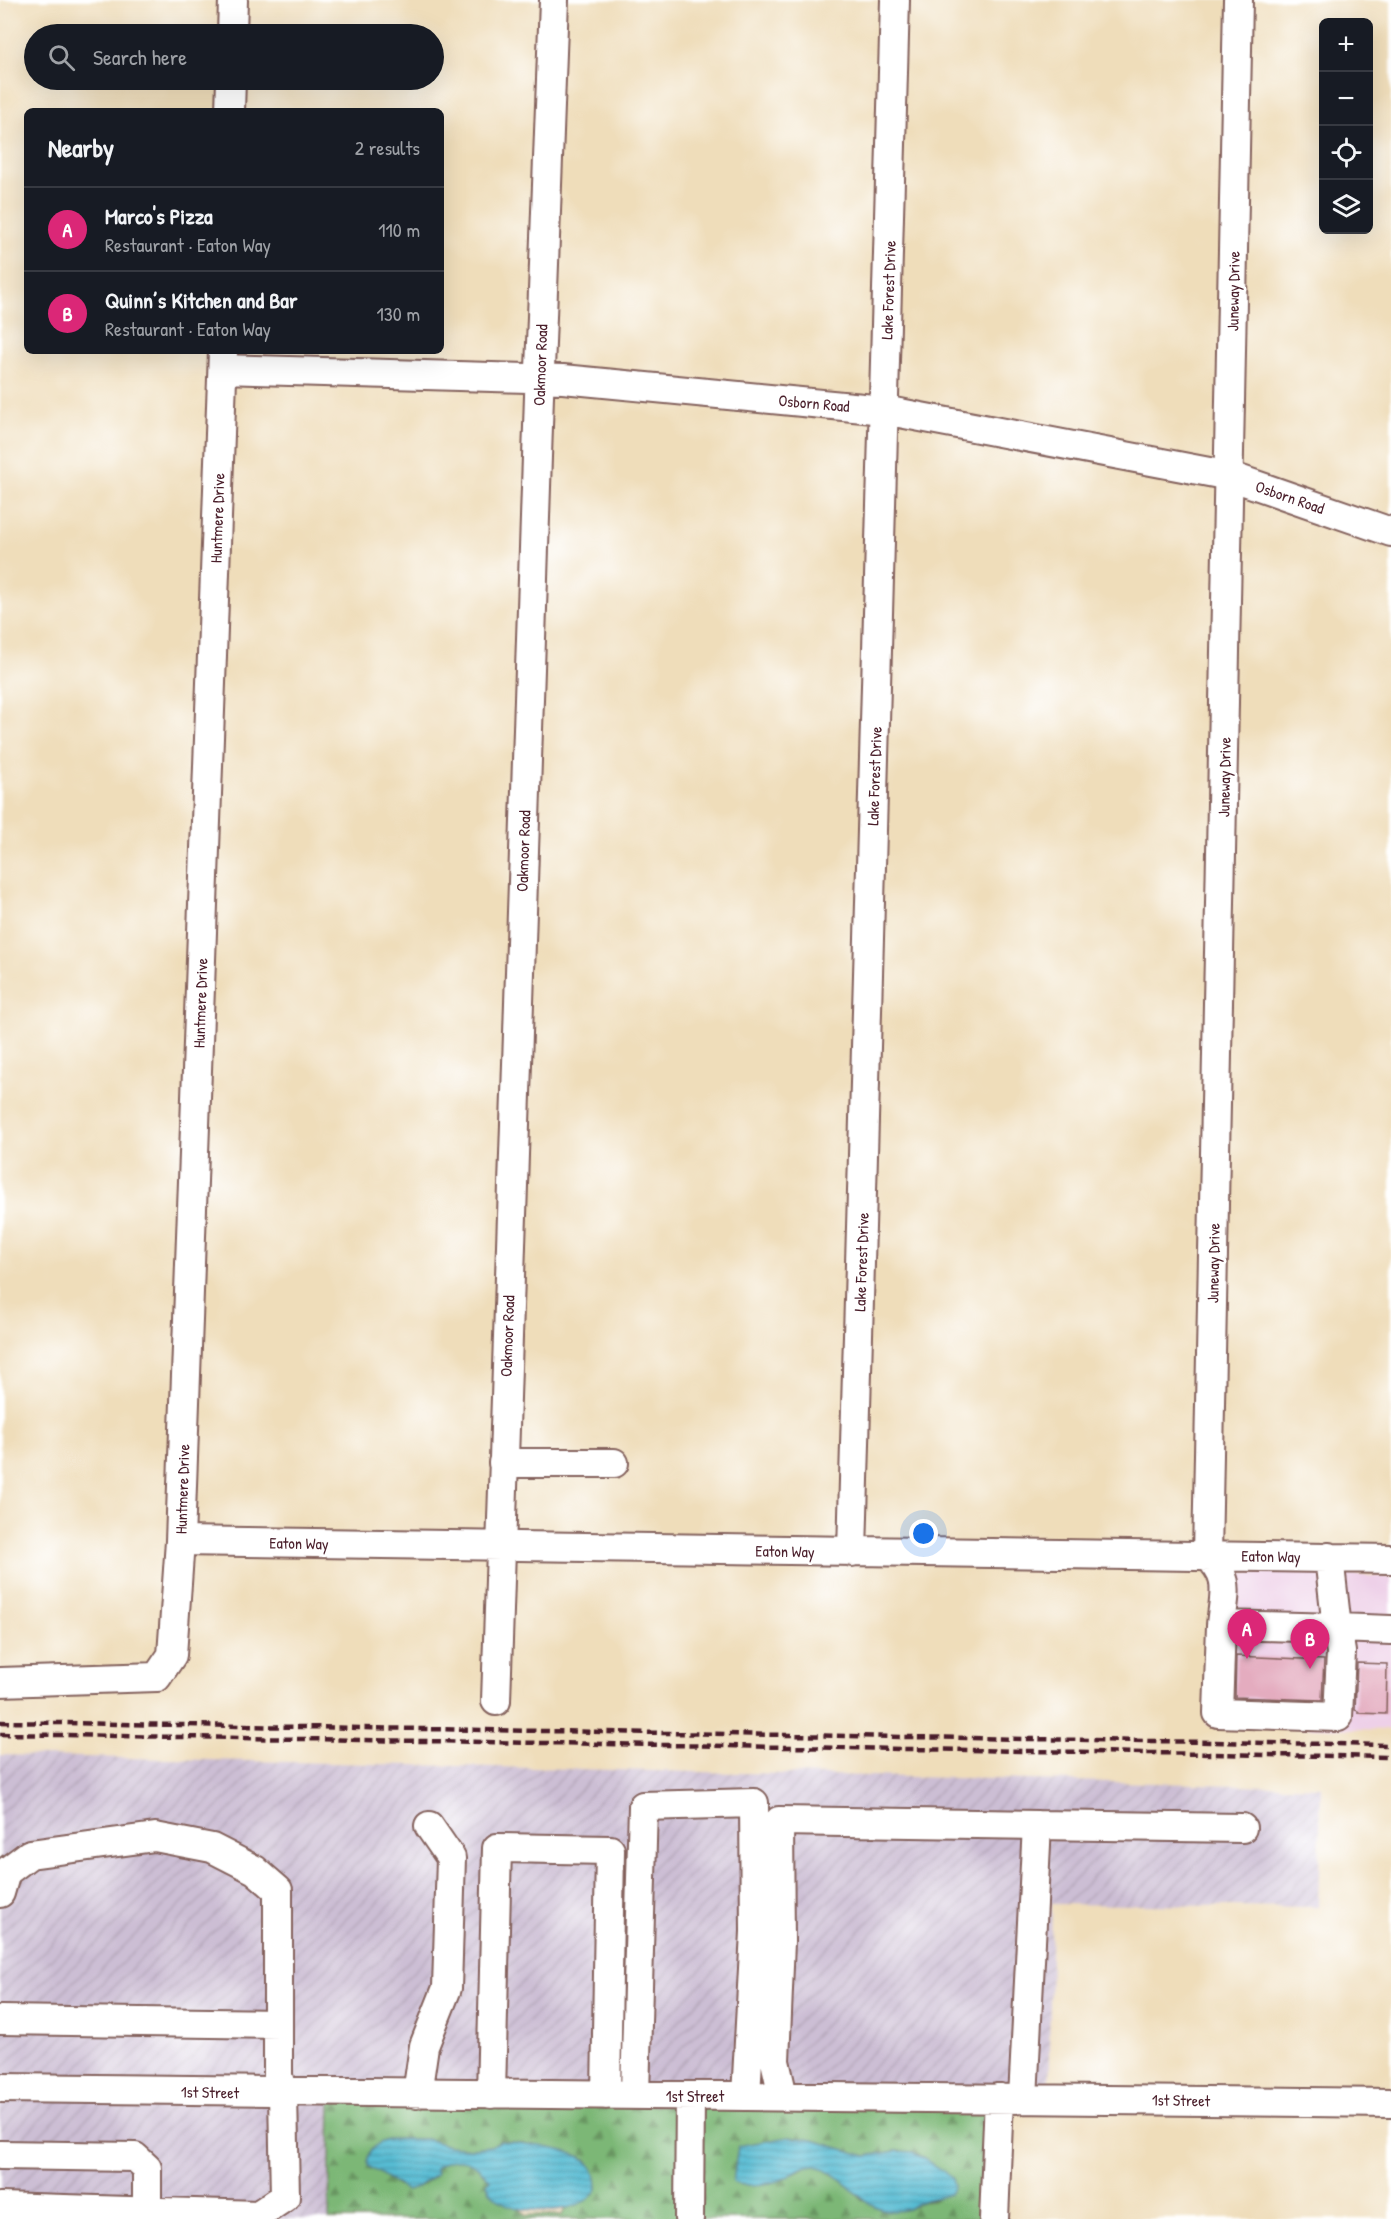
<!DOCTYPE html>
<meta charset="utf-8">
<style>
:root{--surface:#171b24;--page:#20242c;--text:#f1f3f6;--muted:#9ea1a6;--line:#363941;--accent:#db2777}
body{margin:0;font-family:"Patrick Hand",sans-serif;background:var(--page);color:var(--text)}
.controls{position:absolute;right:18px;top:18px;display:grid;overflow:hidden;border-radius:9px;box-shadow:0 6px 24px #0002}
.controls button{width:54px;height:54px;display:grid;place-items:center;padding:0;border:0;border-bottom:2px solid var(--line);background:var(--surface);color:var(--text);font:30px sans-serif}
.you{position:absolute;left:924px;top:1534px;width:21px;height:21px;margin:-15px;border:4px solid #fff;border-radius:50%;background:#1a73e8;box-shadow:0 0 0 9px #1a73e833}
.badge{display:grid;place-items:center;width:39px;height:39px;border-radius:50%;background:var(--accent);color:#fff;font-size:20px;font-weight:700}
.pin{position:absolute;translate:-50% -50px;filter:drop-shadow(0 2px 3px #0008)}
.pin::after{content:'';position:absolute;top:32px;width:21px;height:18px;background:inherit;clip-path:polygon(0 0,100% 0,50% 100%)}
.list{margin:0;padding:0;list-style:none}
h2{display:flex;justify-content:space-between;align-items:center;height:78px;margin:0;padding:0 24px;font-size:26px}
h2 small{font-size:20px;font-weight:400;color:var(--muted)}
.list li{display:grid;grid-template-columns:39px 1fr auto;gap:18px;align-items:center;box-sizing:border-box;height:84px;padding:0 24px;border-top:2px solid var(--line)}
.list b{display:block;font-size:22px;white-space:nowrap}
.list p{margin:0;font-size:20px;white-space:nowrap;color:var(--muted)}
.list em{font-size:20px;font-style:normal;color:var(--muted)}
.icon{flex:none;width:33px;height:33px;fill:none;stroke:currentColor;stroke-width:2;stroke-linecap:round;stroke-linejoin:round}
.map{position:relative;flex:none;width:1391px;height:2219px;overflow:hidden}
.search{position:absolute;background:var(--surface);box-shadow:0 6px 24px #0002;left:24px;top:24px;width:420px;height:66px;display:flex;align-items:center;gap:15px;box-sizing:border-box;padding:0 21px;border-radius:33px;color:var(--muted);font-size:22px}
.panel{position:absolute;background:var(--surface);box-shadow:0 6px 24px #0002;left:24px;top:108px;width:420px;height:246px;border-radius:9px}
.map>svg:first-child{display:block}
</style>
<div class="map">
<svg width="1391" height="2219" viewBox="0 0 1391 2219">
<defs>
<pattern id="industrial-furrows" width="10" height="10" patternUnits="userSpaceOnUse" patternTransform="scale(1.5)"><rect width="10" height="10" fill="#ccbed4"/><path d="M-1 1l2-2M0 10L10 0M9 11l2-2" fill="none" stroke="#b1a3b6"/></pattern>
<pattern id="forest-firs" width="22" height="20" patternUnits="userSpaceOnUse" patternTransform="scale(1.5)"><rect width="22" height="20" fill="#7cb776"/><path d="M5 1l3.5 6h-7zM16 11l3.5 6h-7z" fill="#689461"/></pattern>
<pattern id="water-rules" width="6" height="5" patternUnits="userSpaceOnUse" patternTransform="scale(1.5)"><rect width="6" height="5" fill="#56bcd3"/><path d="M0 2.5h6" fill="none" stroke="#4998ab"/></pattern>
</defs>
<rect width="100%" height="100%" fill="#fff"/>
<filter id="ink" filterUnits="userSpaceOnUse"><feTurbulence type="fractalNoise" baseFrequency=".0167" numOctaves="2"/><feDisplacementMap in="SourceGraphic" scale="12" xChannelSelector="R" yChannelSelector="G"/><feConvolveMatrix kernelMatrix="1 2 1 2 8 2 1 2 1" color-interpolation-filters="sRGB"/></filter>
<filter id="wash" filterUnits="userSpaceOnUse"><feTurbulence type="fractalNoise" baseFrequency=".008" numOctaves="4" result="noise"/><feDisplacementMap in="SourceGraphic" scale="24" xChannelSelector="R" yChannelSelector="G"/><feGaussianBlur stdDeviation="1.35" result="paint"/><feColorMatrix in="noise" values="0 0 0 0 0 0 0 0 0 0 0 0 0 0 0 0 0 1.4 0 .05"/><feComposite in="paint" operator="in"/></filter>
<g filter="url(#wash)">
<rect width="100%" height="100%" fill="#efddba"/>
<path fill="#eed0e8" d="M1304,1572L1391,1577V1730L1207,1725L1213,1584L1235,1573Z"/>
<path fill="url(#industrial-furrows)" d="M0,1755L1321,1787L1318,1907L1052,1904L1048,2110L331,2102L329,2219H0Z"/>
<path fill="url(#forest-firs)" stroke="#636b50" stroke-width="1.5" fill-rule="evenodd" d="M331,2102L985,2108L980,2219H329ZM391,2139H427L448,2146L473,2148L491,2146L499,2141L522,2143L571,2154L588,2161L562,2215H526C514,2203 502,2193 491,2181C474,2162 461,2149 435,2168L436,2174C418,2187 415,2194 394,2184ZM847,2151L866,2156L897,2151L913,2152L952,2179L936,2199L920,2202L909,2209L862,2199L839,2177L819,2166L809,2165L793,2173L747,2184L735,2174L737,2167Z"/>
<path fill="url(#water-rules)" stroke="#506e7f" stroke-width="1.5" d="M789,2137L813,2140L866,2156L897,2151L913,2152L943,2171L952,2179L954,2186L950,2194C940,2198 929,2198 920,2202C915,2204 912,2208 908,2209C883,2217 864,2201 847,2185C839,2177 828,2168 816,2166C803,2163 794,2174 783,2179C772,2184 744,2188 733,2182L738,2146Z
M391,2139H427L448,2146L473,2148L491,2146L499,2141C521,2143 575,2148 589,2163C596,2170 597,2180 597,2189C583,2219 493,2219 487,2183L490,2180C476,2161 457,2152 435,2168L436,2174L414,2189L407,2191L368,2166C366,2149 376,2143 391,2139Z"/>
<g id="blocks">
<path fill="#e4acbf" d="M1236,1656L1324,1660L1322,1700L1235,1697Z
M1357,1663L1387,1664L1386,1714L1358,1713V1711L1355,1710Z"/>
</g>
</g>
<g filter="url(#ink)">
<use href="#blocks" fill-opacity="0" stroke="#84625d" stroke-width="1.5"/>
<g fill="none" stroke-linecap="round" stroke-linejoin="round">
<g stroke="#84625d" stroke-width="32">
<path id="minor" d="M1238,0L1207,1555C1232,1579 1224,1593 1221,1625L1337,1628L1329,1557
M232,34L233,0
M230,111L231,80
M223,369L563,379L884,410L1230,476L1391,532
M503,1463H614
M180,1541L1391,1559
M852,1552L895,0
M1221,1625L1218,1713L1338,1717L1341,1652L1337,1628L1391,1630
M0,1682L157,1677L172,1655L180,1541L223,351
M496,1701L539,396L554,0
M1037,1825L1242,1828
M0,1893L6,1872L30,1854L155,1837L212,1848L255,1870L278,1890V2076L283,2093L285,2197L258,2215L0,2207
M0,2020L278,2024
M0,2088L1391,2103
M417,2094L424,2046L447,1988L451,1858L429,1826
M491,2094L497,1848L610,1850L606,2095
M635,2095L643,1806L754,1803L755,1932L746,2096
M783,2096L775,2061L780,1942L779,1821L1037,1825L1023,2098
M0,2155L135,2157L147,2168V2212
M689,2219L690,2096
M994,2219L999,2098"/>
</g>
<use href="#minor" stroke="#fff" stroke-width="28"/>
<path stroke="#4a1f2b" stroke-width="4.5" stroke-dasharray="9 4.5" stroke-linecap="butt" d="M0,1722L1391,1745
M0,1734L1391,1757"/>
</g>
</g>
<g text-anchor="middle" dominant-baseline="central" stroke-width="5" stroke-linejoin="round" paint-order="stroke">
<g font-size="16" fill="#4a1f2b" stroke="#fff">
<text transform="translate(888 290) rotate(-88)">Lake Forest Drive</text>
<text transform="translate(1233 291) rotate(-89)">Juneway Drive</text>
<text transform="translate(540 365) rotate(-88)">Oakmoor Road</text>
<text transform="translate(814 403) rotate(5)">Osborn Road</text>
<text transform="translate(1290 497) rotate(19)">Osborn Road</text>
<text transform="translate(217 518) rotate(-88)">Huntmere Drive</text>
<text transform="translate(874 776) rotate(-88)">Lake Forest Drive</text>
<text transform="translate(1224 777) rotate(-89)">Juneway Drive</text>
<text transform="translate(523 851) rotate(-88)">Oakmoor Road</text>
<text transform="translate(200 1003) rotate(-88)">Huntmere Drive</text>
<text transform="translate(861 1262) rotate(-88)">Lake Forest Drive</text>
<text transform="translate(1213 1263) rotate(-89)">Juneway Drive</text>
<text transform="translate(507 1336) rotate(-88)">Oakmoor Road</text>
<text transform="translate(182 1489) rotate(-88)">Huntmere Drive</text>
<text transform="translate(299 1543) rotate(1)">Eaton Way</text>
<text transform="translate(785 1551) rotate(1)">Eaton Way</text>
<text transform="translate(1271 1556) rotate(1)">Eaton Way</text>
<text transform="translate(210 2092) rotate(1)">1st Street</text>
<text x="695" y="2096">1st Street</text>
<text transform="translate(1181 2100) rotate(1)">1st Street</text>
</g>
</g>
</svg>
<div class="controls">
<button>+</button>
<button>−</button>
<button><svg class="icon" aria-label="locate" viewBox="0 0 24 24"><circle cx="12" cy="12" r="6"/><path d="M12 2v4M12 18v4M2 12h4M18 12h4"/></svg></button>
<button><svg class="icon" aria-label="layers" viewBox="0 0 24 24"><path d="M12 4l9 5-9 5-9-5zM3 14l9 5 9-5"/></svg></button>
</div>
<div class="you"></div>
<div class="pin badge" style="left:1247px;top:1659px">A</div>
<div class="pin badge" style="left:1310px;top:1669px">B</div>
<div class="search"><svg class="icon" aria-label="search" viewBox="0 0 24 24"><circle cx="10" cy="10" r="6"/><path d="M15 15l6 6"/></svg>Search here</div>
<section class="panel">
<h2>Nearby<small>2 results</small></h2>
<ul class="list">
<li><span class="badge">A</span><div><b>Marco's Pizza</b><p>Restaurant · Eaton Way</p></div><em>110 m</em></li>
<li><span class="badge">B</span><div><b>Quinn’s Kitchen and Bar</b><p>Restaurant · Eaton Way</p></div><em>130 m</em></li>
</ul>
</section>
</div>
